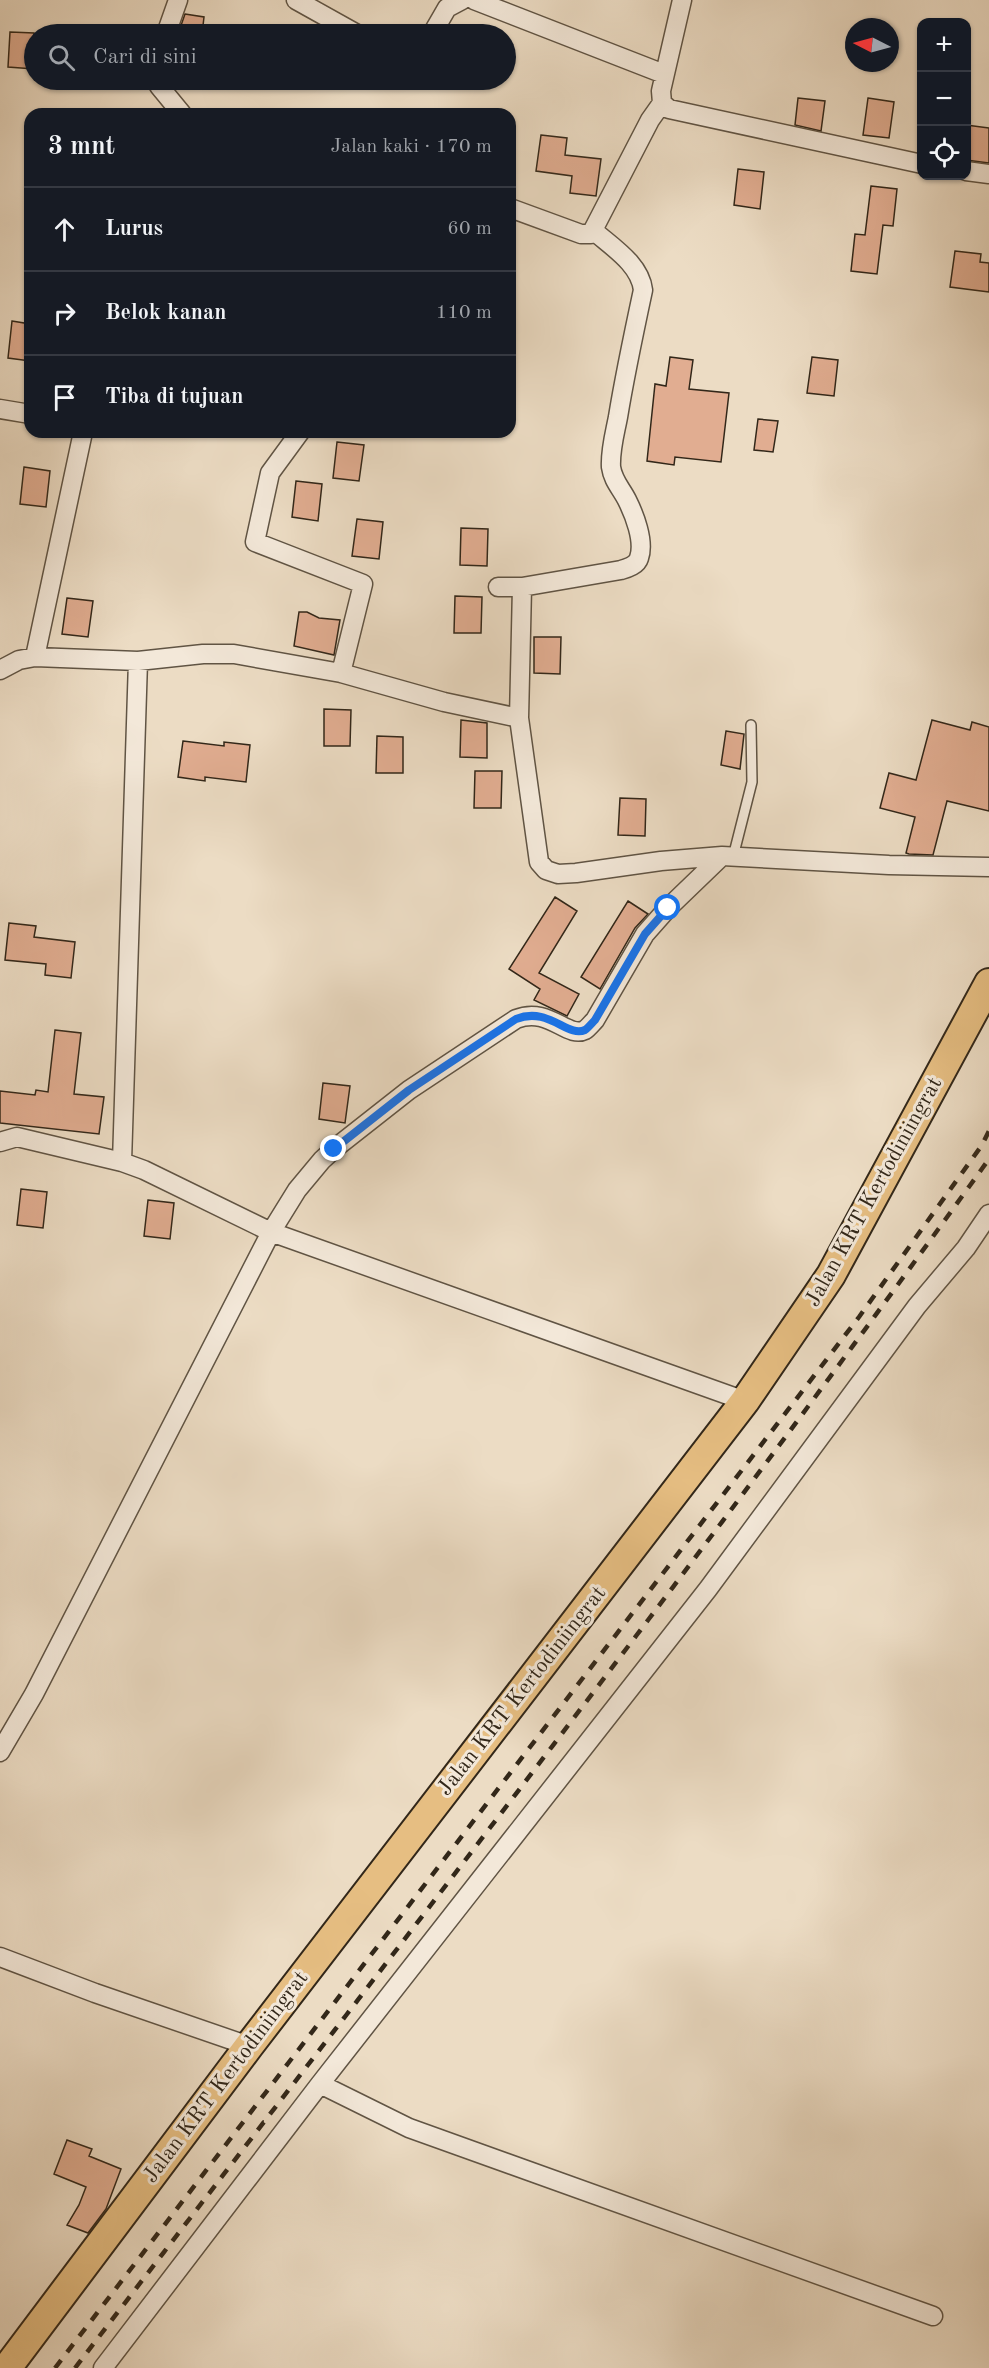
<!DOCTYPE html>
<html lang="id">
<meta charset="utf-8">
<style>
:root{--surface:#171b24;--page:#20242c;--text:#f1f3f6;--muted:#9ea1a6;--line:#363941}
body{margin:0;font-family:"Old Standard TT",serif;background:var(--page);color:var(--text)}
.controls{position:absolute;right:18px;top:18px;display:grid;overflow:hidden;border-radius:12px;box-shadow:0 2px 4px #0004}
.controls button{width:54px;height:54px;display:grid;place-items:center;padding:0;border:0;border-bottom:2px solid var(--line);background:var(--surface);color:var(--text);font:30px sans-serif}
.compass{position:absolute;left:845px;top:18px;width:54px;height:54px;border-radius:50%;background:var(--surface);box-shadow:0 2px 4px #0004;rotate:276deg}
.stop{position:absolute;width:18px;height:18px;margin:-14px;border:4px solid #1a73e8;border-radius:50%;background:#fff}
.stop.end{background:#1a73e8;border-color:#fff;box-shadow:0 2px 6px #0008}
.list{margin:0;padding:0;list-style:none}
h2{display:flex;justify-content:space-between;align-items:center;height:78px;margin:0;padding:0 24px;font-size:26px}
h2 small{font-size:20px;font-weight:400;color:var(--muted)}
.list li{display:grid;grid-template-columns:39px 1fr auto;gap:18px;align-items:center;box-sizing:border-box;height:84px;padding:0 24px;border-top:2px solid var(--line)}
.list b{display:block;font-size:22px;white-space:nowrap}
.list em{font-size:20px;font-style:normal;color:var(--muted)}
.icon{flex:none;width:33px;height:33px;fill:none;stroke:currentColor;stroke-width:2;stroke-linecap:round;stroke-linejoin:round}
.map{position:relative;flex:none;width:989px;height:2368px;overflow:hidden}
.search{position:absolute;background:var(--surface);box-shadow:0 2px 4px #0004;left:24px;top:24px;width:492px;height:66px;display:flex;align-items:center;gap:15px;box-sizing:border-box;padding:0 21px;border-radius:33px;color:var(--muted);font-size:22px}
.panel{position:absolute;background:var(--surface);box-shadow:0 2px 4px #0004;left:24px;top:108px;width:492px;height:330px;border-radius:18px}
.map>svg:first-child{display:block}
</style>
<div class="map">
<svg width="989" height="2368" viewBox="0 0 989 2368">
<rect width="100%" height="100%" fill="#ecdcc4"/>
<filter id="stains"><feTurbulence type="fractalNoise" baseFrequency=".00333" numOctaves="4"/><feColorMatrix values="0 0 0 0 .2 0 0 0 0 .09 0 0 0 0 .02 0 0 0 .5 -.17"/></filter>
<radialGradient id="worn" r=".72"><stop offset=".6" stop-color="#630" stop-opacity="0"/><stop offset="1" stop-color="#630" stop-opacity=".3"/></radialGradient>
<path fill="#e1ad91" stroke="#322719" stroke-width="1.5" d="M185,14L204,17L202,34H178Z
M10,32L34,33V69L8,67Z
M798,98L825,101L821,131L795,125Z
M868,98L894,102L889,138L863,135Z
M966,125L989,128V163L966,160Z
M541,135L567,138L565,155L601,159L596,196L570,193L572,176L536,171Z
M738,169L764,172L760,209L734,205Z
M871,186L897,189L893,226L883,225L877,274L851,271L855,234L865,235Z
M955,251L981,254L980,262L989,263V292L950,287Z
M12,321L30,324V361L8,358Z
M670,357L693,360L689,389L729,393L721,462L675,457L674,465L647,461L655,384L666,386Z
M812,357L838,360L834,396L807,393Z
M758,419L778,421L773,452L754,450Z
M337,442L364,445L359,481L333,478Z
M24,467L50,471L46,507L20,504Z
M296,481L322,484L318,521L292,517Z
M357,519L383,522L379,559L352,556Z
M461,528L488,529L487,566L460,565Z
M455,596L482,597L481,633H454Z
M67,598L93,601L88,637L62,634Z
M299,612H307L319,618L340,620L334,655L294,646Z
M534,637H561L560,674L534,673Z
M324,709L351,710L350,746H324Z
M461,720L487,723V758L460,757Z
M932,720L970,730L972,722L989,727V811L947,801L933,855L909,854L906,853L915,817L880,808L889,773L916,780Z
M726,731L744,734L740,769L721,765Z
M377,736L403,737V773H376Z
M183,741L224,746V742L250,745L246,782L205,777V781L178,777Z
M475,771H502L501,808H474Z
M620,798L646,799L645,836L618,835Z
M555,897L577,911L539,973L579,994L567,1016L534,1000L540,989L509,969Z
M628,901L648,914L635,928L600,989L581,977Z
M9,923L36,926L34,937L75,942L71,978L45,975L46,964L5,960Z
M55,1030L81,1033L74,1094L104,1097L99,1134L0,1123V1091L35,1095L36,1090L48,1092Z
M323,1083L350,1086L345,1123L319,1119Z
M21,1189L47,1192L43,1228L17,1225Z
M148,1200L174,1203L170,1239L144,1236Z
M67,2140L92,2149L89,2156L121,2169L106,2209L88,2233L67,2225L79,2205L86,2187L54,2174Z"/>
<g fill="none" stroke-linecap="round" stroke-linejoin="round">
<g stroke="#605444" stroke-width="12">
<path id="service" d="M733,857L752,782L751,725"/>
</g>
<g stroke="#605444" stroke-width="21">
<path id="minor" d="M296,0L357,34
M474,0L664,74
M682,0L661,91L662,103L669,109L922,164
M166,34L178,0
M432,34L447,8L462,0
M159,80V86L182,114
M966,171L989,174
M510,208L581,234H591L650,120L662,103
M594,231C612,247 640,264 643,290C634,332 625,374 618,417C615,433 610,450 611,467C613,481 621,488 627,500C634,514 645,541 639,558C637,565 628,568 621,570L522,587L519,718L539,862L546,870L558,874L576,873L661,861L722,856L889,865L989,867
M0,409L30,414
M300,432L270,473L255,542L363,584L341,673
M498,587H522
M35,657L83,432
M0,670L19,660L35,657L138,661L203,654H234L341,673L444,702L519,718
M0,1142L17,1137L122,1162L144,1170L271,1232L745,1401
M122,1162L138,661
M0,1752L34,1694L271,1232L297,1190L322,1160L334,1149L409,1090L516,1019C549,1006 567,1039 585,1030C588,1028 592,1023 595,1020L645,934L668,908L722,856
M0,1957L95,1993L249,2046
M320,2084L409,2128L933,2316
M103,2368L320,2084L708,1589L917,1306L966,1248L989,1214"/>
</g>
<g stroke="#322719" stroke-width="32">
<path id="primary" d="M7,2368L249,2046L745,1401L831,1275L989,983"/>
</g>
<use href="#service" stroke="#f3e8d9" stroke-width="9"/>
<use href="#minor" stroke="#f3e8d9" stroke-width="18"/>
<use href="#primary" stroke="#e6be82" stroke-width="28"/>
<path stroke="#322719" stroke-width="4.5" stroke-dasharray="10 10" stroke-linecap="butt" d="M55,2368L859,1317L982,1145L989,1131
M75,2368C382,1967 694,1569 989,1159"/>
</g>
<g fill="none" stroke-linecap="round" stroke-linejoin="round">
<path stroke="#1a73e8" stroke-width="8" d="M334,1149L409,1090L516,1019C549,1006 567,1038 585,1030C588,1028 592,1023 595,1020L645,934L668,908"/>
</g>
<g text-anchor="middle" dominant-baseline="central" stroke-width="6" stroke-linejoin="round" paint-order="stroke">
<g font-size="22" fill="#322719" stroke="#f3e8d9">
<text transform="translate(874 1192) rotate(-61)">Jalan KRT Kertodiniingrat</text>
<text transform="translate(522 1691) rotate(-52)">Jalan KRT Kertodiniingrat</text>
<text transform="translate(226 2077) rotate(-53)">Jalan KRT Kertodiniingrat</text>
</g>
</g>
<rect width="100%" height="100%" filter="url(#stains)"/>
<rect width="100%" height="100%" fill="url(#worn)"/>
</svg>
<div class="controls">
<button>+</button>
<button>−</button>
<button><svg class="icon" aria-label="locate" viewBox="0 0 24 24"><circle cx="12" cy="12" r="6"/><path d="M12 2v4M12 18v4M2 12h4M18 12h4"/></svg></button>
</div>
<svg class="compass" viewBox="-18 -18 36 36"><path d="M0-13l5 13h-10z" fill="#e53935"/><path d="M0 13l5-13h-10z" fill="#9ea1a6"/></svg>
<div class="stop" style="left:668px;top:908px"></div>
<div class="stop end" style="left:334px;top:1149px"></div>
<div class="search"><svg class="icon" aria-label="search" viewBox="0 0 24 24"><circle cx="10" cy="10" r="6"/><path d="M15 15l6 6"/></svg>Cari di sini</div>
<section class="panel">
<h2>3 mnt<small>Jalan kaki · 170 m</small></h2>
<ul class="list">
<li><svg class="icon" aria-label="ahead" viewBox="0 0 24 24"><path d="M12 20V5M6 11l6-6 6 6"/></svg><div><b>Lurus</b></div><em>60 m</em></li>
<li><svg class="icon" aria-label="right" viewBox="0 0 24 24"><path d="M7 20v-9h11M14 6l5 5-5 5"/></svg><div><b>Belok kanan</b></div><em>110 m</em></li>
<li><svg class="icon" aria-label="arrive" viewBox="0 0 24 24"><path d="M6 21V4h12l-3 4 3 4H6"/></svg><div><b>Tiba di tujuan</b></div></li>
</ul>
</section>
</div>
